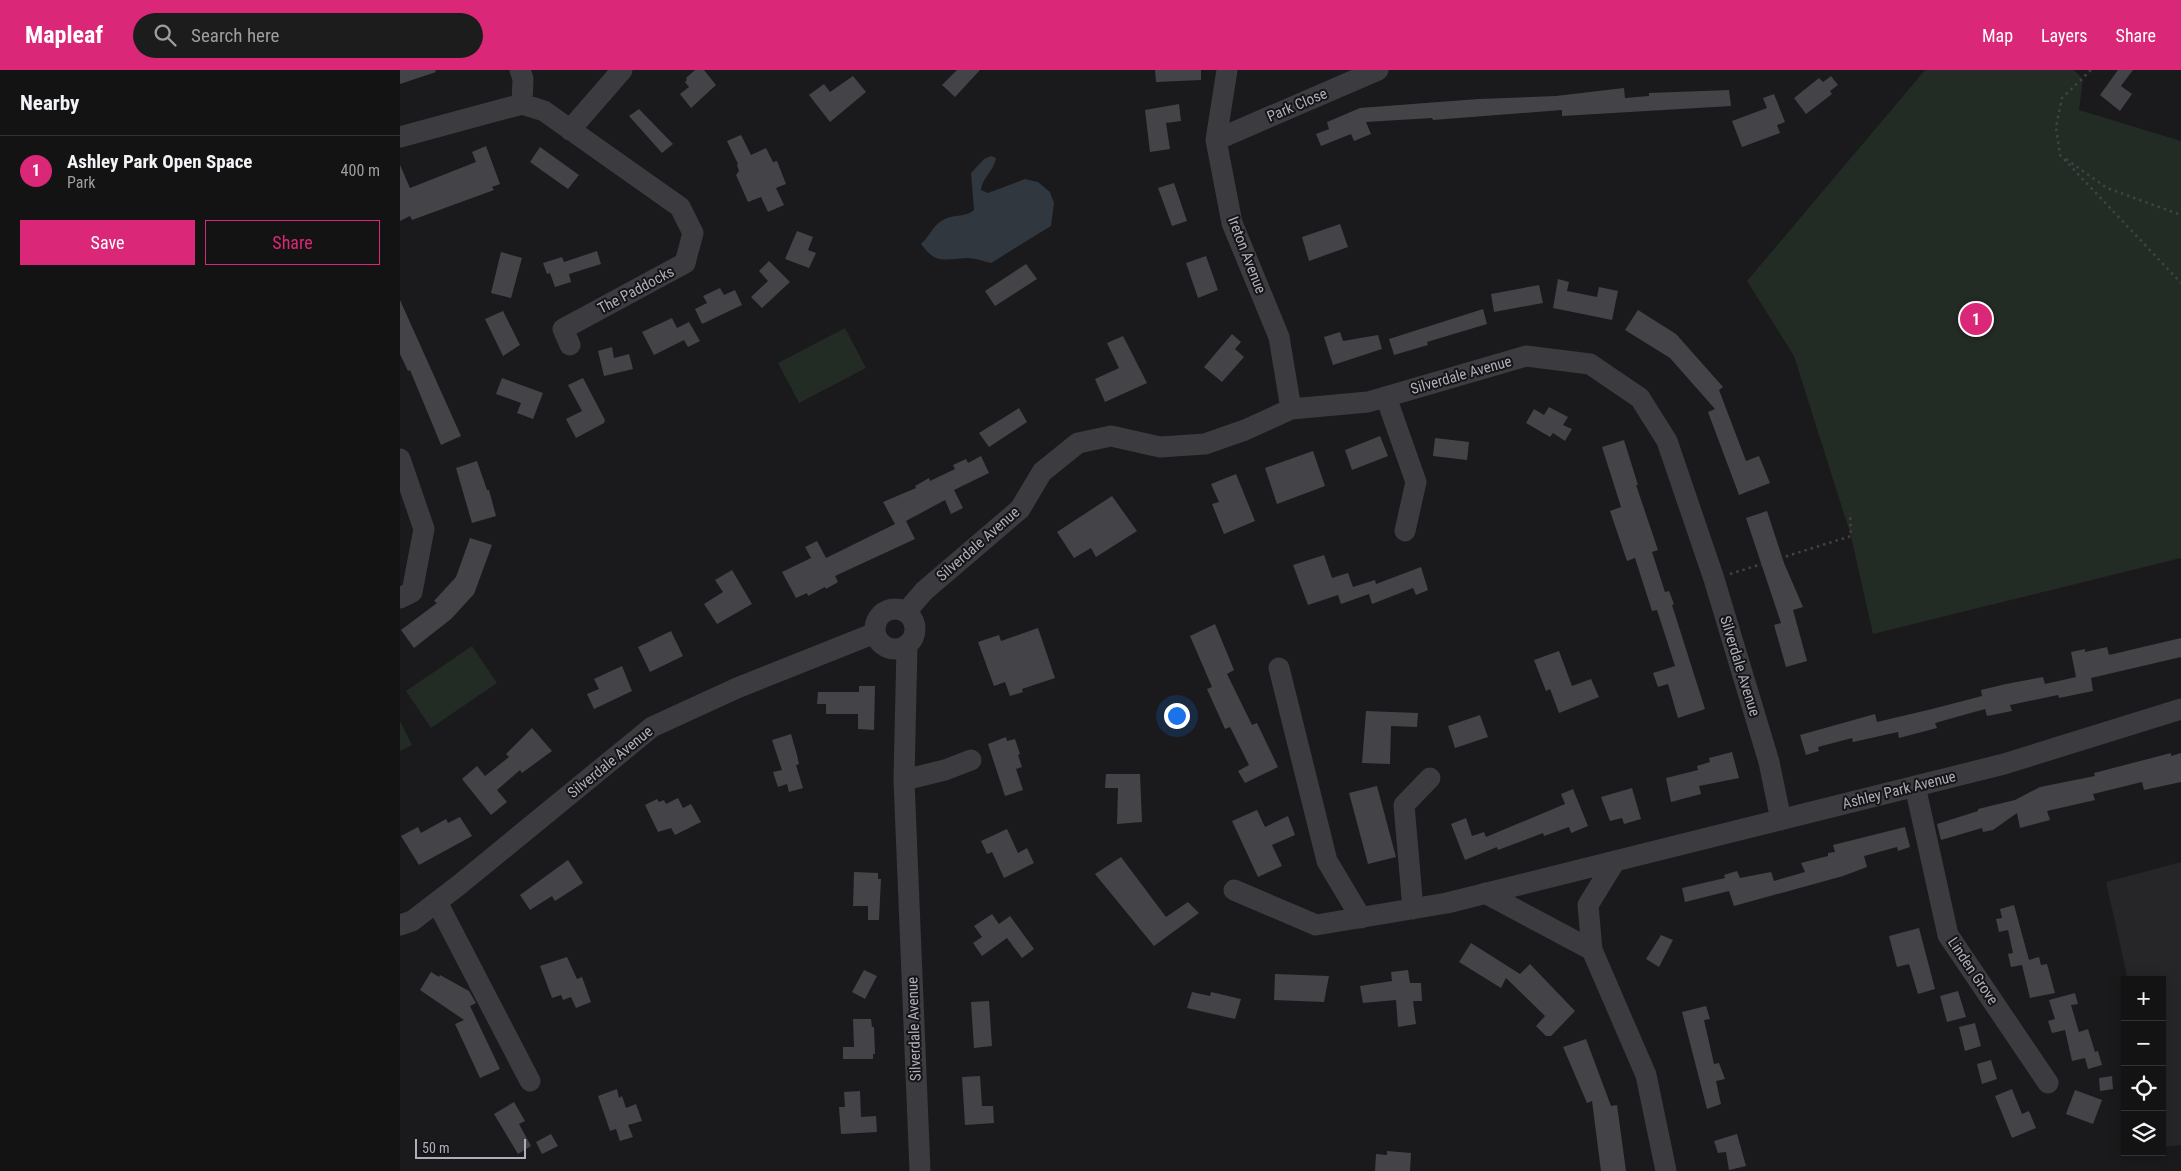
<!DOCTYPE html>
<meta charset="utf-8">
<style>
:root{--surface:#141314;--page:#1d1c1d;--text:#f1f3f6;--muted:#9d9ea0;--line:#333234;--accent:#db2777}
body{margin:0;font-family:"Roboto Condensed",sans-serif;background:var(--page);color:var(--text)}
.controls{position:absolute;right:15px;bottom:15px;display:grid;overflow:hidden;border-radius:0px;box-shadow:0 2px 12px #0003}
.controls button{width:45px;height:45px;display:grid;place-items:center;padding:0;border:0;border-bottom:1px solid var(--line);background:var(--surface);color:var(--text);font:25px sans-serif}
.scale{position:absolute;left:15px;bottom:12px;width:111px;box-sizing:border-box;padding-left:5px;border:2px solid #adb0ba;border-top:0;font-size:14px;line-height:18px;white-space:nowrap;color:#adb0ba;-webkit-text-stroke:4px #151417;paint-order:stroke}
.you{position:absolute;left:776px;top:645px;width:18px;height:18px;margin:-12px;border:4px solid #fff;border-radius:50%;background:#1a73e8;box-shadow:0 0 0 8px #1a73e833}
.badge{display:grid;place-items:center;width:32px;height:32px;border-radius:50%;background:var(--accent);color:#fff;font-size:16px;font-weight:700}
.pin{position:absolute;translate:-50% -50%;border:2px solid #fff;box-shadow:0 1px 5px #0006}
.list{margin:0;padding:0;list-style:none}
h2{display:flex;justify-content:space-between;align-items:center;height:65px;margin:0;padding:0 20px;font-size:21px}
h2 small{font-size:16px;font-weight:400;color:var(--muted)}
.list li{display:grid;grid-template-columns:32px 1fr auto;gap:15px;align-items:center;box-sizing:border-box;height:70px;padding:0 20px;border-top:1px solid var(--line)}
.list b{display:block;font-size:19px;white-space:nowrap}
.list p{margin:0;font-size:16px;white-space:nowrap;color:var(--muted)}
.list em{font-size:16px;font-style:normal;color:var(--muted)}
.actions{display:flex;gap:10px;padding:15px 20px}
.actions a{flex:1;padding:11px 0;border:1px solid var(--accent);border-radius:0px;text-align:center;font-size:18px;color:var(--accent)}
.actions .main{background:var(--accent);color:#fff}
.icon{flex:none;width:28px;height:28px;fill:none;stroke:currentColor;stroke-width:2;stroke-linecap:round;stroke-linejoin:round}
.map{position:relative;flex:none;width:1781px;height:1101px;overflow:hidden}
header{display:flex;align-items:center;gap:30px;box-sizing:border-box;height:70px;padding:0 25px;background:var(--accent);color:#fff}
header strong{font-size:24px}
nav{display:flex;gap:28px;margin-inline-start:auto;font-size:18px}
.search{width:350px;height:45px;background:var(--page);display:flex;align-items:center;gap:12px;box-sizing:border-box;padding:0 18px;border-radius:28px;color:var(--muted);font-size:19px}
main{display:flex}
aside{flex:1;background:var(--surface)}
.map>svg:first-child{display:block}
</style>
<header>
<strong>Mapleaf</strong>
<div class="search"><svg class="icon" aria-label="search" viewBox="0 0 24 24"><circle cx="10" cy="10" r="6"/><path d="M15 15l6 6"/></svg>Search here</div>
<nav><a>Map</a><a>Layers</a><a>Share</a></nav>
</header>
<main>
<aside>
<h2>Nearby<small></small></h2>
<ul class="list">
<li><span class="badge">1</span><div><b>Ashley Park Open Space</b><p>Park</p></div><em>400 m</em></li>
</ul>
<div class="actions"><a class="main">Save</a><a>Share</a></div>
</aside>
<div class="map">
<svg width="1781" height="1101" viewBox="0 0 1781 1101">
<rect width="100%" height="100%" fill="#1a191b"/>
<path fill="#262528" d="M1781,792V1075L1764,1077L1762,1068V910H1728L1706,812Z"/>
<path fill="#232b25" d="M1525,0H1674L1683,9L1679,40L1781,71V488L1473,564L1451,466L1394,286L1347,211Z
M445,258L466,298L399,333L378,293Z
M72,576L97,613L31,658L6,621Z
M0,651L12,675L0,681Z"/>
<path fill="#30373f" d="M591,86L596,88C594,101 582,108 581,120L588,123L625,109L638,112L650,122L654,133L651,156L591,193C583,191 575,188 567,188C545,189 536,195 521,174C529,167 533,155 543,150C552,144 565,148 574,140L571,103L584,89Z"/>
<path fill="#444448" d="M0,0H35L36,2L0,14Z
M295,0H304L316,15L291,38L280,24L289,17L285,12L287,10L286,8Z
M557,0H580L555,27L542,15Z
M755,0H801V10L756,12Z
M1718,0H1733L1721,16L1732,24L1720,41L1700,25Z
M453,6L466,22L430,52L409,25L424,14L430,22Z
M1431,6L1438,15L1430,21L1432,24L1406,44L1394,28L1419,8L1423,12Z
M1224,18L1225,28L1249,26V23L1329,20L1331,36L1162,46V40L1033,50L1032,48L966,52L971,64L954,71L951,64L921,76L916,64L929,59L927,52L960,38L1078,29L1156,26Z
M1374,24L1385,52L1377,55L1380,63L1342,77L1332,51L1367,38L1363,28Z
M779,34L781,51L766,53L770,79L750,82L745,40Z
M239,39L273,74L262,83L229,46Z
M341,65L351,85L366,78L373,92L377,91L386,114L376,118L384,135L368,142L361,127L348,132L336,105L339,101L337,95L338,94L327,71Z
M86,76L100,114L92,117L94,120L12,150L10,146L0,151V95L10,118L76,92L72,82Z
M140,77L179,105L168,119L130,92Z
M774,113L787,151L772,156L758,118Z
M940,154L948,177L909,191L902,167Z
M397,161L413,167L408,180L416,183L409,198L385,189Z
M197,181L201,194L169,204L171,212L155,217L150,203L147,204L143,193L162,187L164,192Z
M101,182L122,188L111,228L91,223Z
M806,186L818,220L798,228L786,193Z
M369,191L390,212L362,238L351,227L368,211L359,201Z
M626,194L637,209L595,236L585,221Z
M1158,209L1169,212L1167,221L1197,227L1199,217L1218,221L1212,250L1153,238Z
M1139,215L1143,233L1094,242L1091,224Z
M320,218L324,225L335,220L342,235L302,254L295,239L307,233L303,226Z
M0,230L61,366L41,375L10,300L8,301L0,284Z
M1083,239L1087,254L1027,272L1028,275L994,285L989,269Z
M1238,240L1276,264L1323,317L1319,320L1346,391L1359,386L1370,413L1339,425L1308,342L1315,339L1270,288L1225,260Z
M103,241L120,275L103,286L85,249Z
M272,248L277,258L289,252L300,271L288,277L284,270L254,285L242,262Z
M940,262L943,271L978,265L982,279L933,295L924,267Z
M832,264L841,272L835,279L844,287L822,312L804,297Z
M723,266L747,313L705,332L695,309L719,298L707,273Z
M212,277L214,288L229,284L233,299L204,306L198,281Z
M102,308L143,323L133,349L117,343L121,333L96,324Z
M183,308L205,350L204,353L176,368L166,349L182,341L168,315Z
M1149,337L1168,347L1163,355L1172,359L1165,371L1153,363L1150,367L1126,353L1134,339L1144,345Z
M619,338L627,352L589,377L579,363Z
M980,366L988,386L952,400L945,380Z
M1035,368L1069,372L1067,390L1033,386Z
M1224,370L1238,415H1236L1258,480L1252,482L1265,522L1269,521L1274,534L1272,535L1305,639L1278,648L1268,614L1258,617L1253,603L1275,596L1257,540L1252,541L1235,488L1227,491L1210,441L1221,437L1202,377Z
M913,381L925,416L877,434L865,398Z
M581,386L589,403L554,420L563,438L551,444L545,430L506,451L515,469L435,506L438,512L426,519L425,517L408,526L407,523L396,528L382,502L411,488L405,477L417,471L426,488L495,454L483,432L516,418L515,416L529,408L530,411L555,399L553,395L566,389L568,393Z
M77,391L87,420H89L96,446L72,453L56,398Z
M836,404L855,451L824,464L812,434L819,432L811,414Z
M712,426L737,461L696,487L691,478L674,488L657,462Z
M1367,441L1384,493L1403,537L1393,540L1407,591L1386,597L1374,555L1381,553L1346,448Z
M70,468L92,475L74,524L51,549L14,578L1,560L37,533L34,531L56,507Z
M924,485L932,508L948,503L953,517L975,510L976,514L1021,497L1028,520L1016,525L1013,518L972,534L969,524L941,534L938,525L908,535L893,495Z
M332,500L352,534L317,554L304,534L323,522L315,510Z
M815,554L834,600L827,604L852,655L857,653L878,697L845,713L838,701L849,695L830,657L825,659L807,619L812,617L790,566Z
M638,558L655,608L622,619L623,622L610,626L605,612L594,616L578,572L599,565L601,571Z
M271,561L283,586L250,602L238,577Z
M1781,568V587L1691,608L1693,621L1659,628L1658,625L1610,635L1612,641L1587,646L1585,639L1535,653L1537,658L1499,668L1498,662L1453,672L1452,668L1418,677L1419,681L1406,685L1400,665L1475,644L1477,652L1532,639L1582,626L1581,620L1606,614L1643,607L1645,614L1676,607L1671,582L1685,579V582L1707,577L1709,585Z
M1159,581L1172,616L1191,609L1199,627L1159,643L1150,619L1146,621L1134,590Z
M222,596L232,621L194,639L187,624L199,619L194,609Z
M459,616H475L474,660L458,659V644H426V634H417L418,622H459Z
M966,641L1018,643L1017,657L991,656L990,694L962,693Z
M1080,645L1088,667L1055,678L1048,656Z
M132,658L152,681L122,703L120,700L97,720L107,732L91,745L62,709L77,696L85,706L109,687L106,684Z
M391,664L397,685L399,694L396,695L403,718L389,722L387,714L378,717L373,702L382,700L372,670Z
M606,667L607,671L615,669L620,684L618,685L622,697L616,699L623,720L605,726L588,674Z
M1332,682L1339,708L1299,716L1301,724L1271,732L1266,708L1298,700L1297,696L1310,692L1309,688Z
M1771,683V686L1781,683V712L1744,720L1742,712L1693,724L1695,730L1647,741L1650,750L1620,758L1617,743L1593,760L1583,762L1582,758L1541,770L1537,754L1578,741V739L1615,730L1640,717L1695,706L1694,703Z
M706,704H740L742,752L717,754L718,718H705Z
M977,716L996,787L968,794L949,723Z
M1232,718L1241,749L1224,754L1222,748L1210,751L1201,727Z
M1173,719L1188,756L1171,763L1169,757L1144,766L1143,763L1098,780L1097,777L1065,790L1051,754L1066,748L1072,766L1084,762L1086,767L1165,734L1161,724Z
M278,728L283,738L291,734L301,752L275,765L271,758L258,762L245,735L257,729L259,732L264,730L266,734Z
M857,740L865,757L888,746L895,765L872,775L882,796L858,807L832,751Z
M60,747L72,766L19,795L1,766L18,757L21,763L46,749L48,753Z
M1505,757L1510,777L1498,781L1497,777L1464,786L1467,797L1443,806L1334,836L1329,821L1285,832L1282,818L1325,808L1324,805L1337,801L1340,808L1371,802L1374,811L1405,802L1401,793L1428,786V783L1435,782L1433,775Z
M607,759L618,783L627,778L634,793L604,808L592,782L587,784L581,771Z
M721,787L766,847L788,832L799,843L754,876L695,804Z
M168,790L183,813L155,831L152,826L130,840L120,825Z
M454,802L478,803V809H481L479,850H468V836H453Z
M1614,835L1629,890L1639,887L1641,895L1647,894L1655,923L1630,928L1622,895L1611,897L1608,884L1613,883L1608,860L1599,862L1596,849L1602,848L1600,839Z
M592,844L599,854L610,846L634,879L622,888L607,868L582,886L573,873L582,867L574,856Z
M1519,858L1535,919L1518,924L1509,894L1497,897L1489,866Z
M1261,865L1273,870L1259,897L1246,889Z
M1071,873L1120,904L1130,894L1175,941L1151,966H1146L1136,956L1145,946L1106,908L1101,918L1059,892Z
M167,887L177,909L182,907L191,932L176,938L171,927L163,930L161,925L152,928L140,896Z
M464,900L477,906L465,929L452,922Z
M1008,900L1010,913H1021L1022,931H1013L1016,954L998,957L996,930L963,933L960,916L992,911L991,902Z
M31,902L39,907L40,905L69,921L76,933L70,936L100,999L80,1008L55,954L64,950L20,920Z
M875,904L929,906L924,932L874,930Z
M1558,921L1566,947L1547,952L1540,926Z
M792,922L810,926L811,922L841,929L835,949L787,938Z
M1675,923L1678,934L1671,935L1679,962L1688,959L1695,982L1698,981L1702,995L1688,999L1685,988L1672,991L1665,960L1652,963L1648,951L1655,949L1649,930Z
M589,931L592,976L574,978L571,932Z
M1306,936L1310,949L1304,950L1314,994L1319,993L1325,1009L1316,1011L1321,1034L1307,1039L1282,942Z
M453,949H471L472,957H474L475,984H473V989H443V977H454Z
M1575,953L1581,976L1565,981L1559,957Z
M1186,969L1211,1036L1217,1035L1226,1101H1201L1192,1031L1187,1033L1163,977Z
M1591,990L1597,1009L1582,1014L1577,994Z
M580,1006L582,1036H593L594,1053L565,1055L562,1007Z
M1712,1006L1713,1019L1700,1021L1699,1008Z
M217,1019L219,1028L222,1026L226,1038L236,1034L242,1051L228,1055L233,1067L220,1071L216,1059L210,1061L198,1026Z
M1612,1019L1622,1044L1629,1041L1636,1058L1612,1068L1595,1026Z
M1675,1020L1702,1030L1693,1054L1666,1044Z
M460,1021L461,1047L476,1046L477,1062L441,1064L439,1037H445L444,1022Z
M114,1032L125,1051L119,1054L131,1076L118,1084L94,1044Z
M151,1064L158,1076L142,1084L136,1072Z
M1337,1064L1346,1096L1329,1100L1326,1082L1318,1083L1314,1071Z
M987,1081L1011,1083L1010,1101H975L976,1084L987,1085Z"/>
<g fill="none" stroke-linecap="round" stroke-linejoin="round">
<path stroke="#414247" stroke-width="2.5" stroke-dasharray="2.5 4" stroke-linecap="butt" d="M1691,0L1662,28L1656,57L1660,85L1781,213
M1666,89L1707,118L1781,145
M1330,504L1451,466L1450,443"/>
<path stroke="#3b3b40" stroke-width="21" d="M120,0L123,9L122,34
M827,0L816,70L832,153L879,267L891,339
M170,60L222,0
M0,67L122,34L144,41L280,137L293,163L285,193L163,259L170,275
M816,70L978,0
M986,327L1016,412L1005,461
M0,389L24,459L12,522L0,528
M475 559a20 20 0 1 1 40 0a20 20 0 1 1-40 0Z
M506,542L524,521L620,439L642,402L678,373L711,366L760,377L805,374L845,360L891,339L968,332L1126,286L1190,294L1240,328L1267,371L1314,509L1369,692L1381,750
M507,576L504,710L520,1101
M879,598L927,791L961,848
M504,710L545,700L571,690
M1515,716L1548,865L1648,1013
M834,820L916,855L1047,833L1604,694L1781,639
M1085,823L1192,880L1246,1005L1266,1101
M37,832L130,1011
M1013,839L1004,735L1030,708
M0,855L12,851L59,815L252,657L337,618L475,563
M1192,880L1188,835L1215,791"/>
</g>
<g text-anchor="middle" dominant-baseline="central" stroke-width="4" stroke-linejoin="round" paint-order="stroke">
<g font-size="15" fill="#adb0ba" stroke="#151417">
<text transform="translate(897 35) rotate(-23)">Park Close</text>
<text transform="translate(847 185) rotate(69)">Ireton Avenue</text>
<text transform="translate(236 220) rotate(-28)">The Paddocks</text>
<text transform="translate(1061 305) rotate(-16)">Silverdale Avenue</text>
<text transform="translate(578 474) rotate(-41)">Silverdale Avenue</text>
<text transform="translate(1340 596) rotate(73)">Silverdale Avenue</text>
<text transform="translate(210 692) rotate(-39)">Silverdale Avenue</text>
<text transform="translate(1499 720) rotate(-14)">Ashley Park Avenue</text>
<text transform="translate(1573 901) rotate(56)">Linden Grove</text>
<text transform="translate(514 959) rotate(-92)">Silverdale Avenue</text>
</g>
</g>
</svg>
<div class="controls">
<button>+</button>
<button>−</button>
<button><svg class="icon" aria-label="locate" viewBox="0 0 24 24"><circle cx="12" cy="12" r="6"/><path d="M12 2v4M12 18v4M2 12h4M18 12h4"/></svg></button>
<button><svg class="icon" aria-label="layers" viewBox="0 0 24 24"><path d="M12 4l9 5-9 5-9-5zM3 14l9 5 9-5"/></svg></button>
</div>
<div class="scale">50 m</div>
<div class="you"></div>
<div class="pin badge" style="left:1576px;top:249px">1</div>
</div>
</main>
